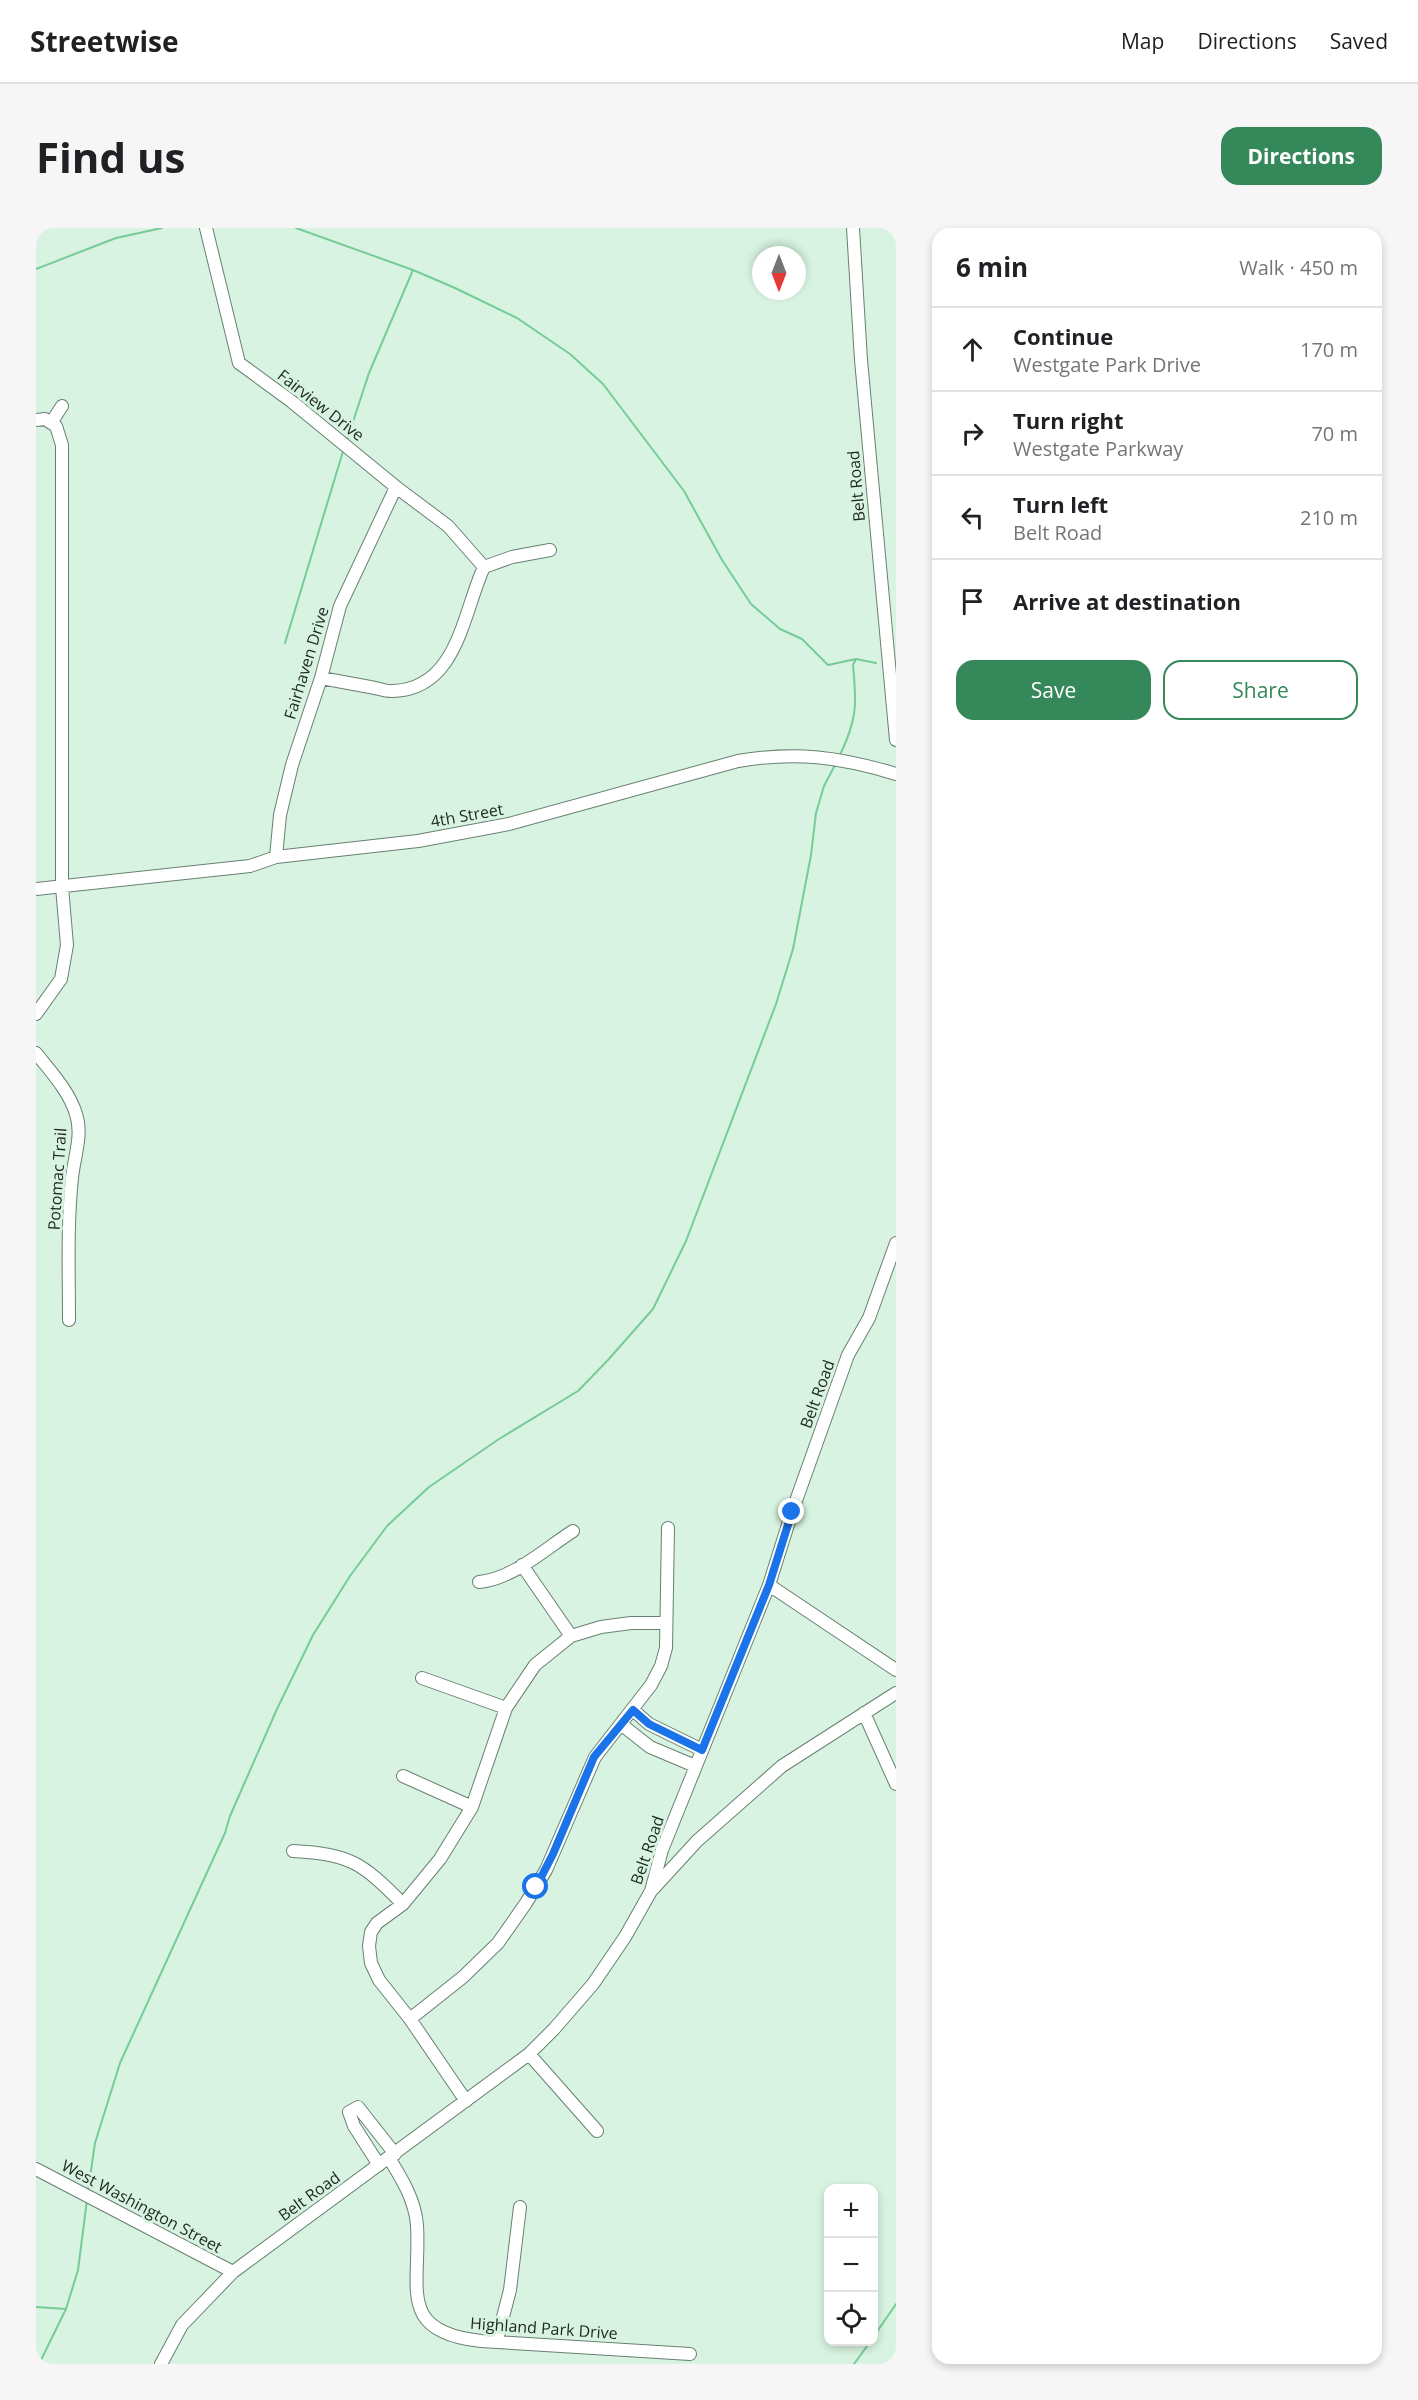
<!DOCTYPE html>
<meta charset="utf-8">
<style>
:root{--surface:#fff;--page:#f6f6f6;--text:#202124;--muted:#757577;--line:#e0e0e0;--accent:#35885a}
body{margin:0;font-family:"Open Sans",sans-serif;background:var(--page);color:var(--text)}
.controls{position:absolute;right:18px;bottom:18px;display:grid;overflow:hidden;border-radius:12px;box-shadow:0 3px 9px #0003}
.controls button{width:54px;height:54px;display:grid;place-items:center;padding:0;border:0;border-bottom:2px solid var(--line);background:var(--surface);color:var(--text);font:30px sans-serif}
.compass{position:absolute;left:716px;top:18px;width:54px;height:54px;border-radius:50%;background:var(--surface);box-shadow:0 3px 9px #0003;rotate:180deg}
.stop{position:absolute;width:18px;height:18px;margin:-14px;border:4px solid #1a73e8;border-radius:50%;background:#fff}
.stop.end{background:#1a73e8;border-color:#fff;box-shadow:0 2px 6px #0008}
.list{margin:0;padding:0;list-style:none}
h2{display:flex;justify-content:space-between;align-items:center;height:78px;margin:0;padding:0 24px;font-size:26px}
h2 small{font-size:20px;font-weight:400;color:var(--muted)}
.list li{display:grid;grid-template-columns:39px 1fr auto;gap:18px;align-items:center;box-sizing:border-box;height:84px;padding:0 24px;border-top:2px solid var(--line)}
.list b{display:block;font-size:22px;white-space:nowrap}
.list p{margin:0;font-size:20px;white-space:nowrap;color:var(--muted)}
.list em{font-size:20px;font-style:normal;color:var(--muted)}
.actions{display:flex;gap:12px;padding:18px 24px}
.actions a{flex:1;padding:14px 0;border:2px solid var(--accent);border-radius:18px;text-align:center;font-size:21px;color:var(--accent)}
.actions .main{background:var(--accent);color:#fff}
.icon{flex:none;width:33px;height:33px;fill:none;stroke:currentColor;stroke-width:2;stroke-linecap:round;stroke-linejoin:round}
.map{position:relative;flex:none;width:860px;height:2136px;overflow:hidden;border-radius:18px}
header{display:flex;align-items:center;gap:36px;box-sizing:border-box;height:84px;padding:0 30px;background:var(--surface);border-bottom:2px solid var(--line)}
header strong{font-size:28px}
nav{display:flex;gap:33px;margin-inline-start:auto;font-size:21px}
.intro{display:flex;align-items:center;justify-content:space-between;box-sizing:border-box;height:144px;padding:0 36px}
h1{margin:0;font-size:42px}
.button{padding:15px 27px;border-radius:18px;background:var(--accent);color:#fff;font-size:21px;font-weight:700}
main{display:flex;gap:36px;padding:0 36px}
aside{flex:1;background:var(--surface);border-radius:18px;box-shadow:0 3px 9px #0003}
.map>svg:first-child{display:block}
</style>
<header>
<strong>Streetwise</strong>
<nav><a>Map</a><a>Directions</a><a>Saved</a></nav>
</header>
<div class="intro"><h1>Find us</h1><a class="button">Directions</a></div>
<main>
<div class="map">
<svg width="860" height="2136" viewBox="0 0 860 2136">
<rect width="100%" height="100%" fill="#d8f3e1"/>
<g fill="none" stroke-linecap="round" stroke-linejoin="round">
<path stroke="#75cc97" stroke-width="2" d="M260,0L377,42L419,60L481,90L534,126L567,156L648,263L686,332L715,376L744,401L766,411L792,437L820,431L840,435
M0,41L80,10L126,0
M311,212L333,145L377,42
M249,415L308,220
M803,529C821,492 821,478 817,437L820,431
M52,1963L59,1915L84,1835L189,1605L194,1588L241,1481L277,1407L314,1348L351,1298L393,1259L463,1211L542,1163L572,1132L617,1081L650,1013L740,776L757,721L775,627L780,585L788,558L799,537
M0,2079L30,2081
M838,2108L860,2076
M3,2136L30,2081L42,2042L51,1972
M818,2136L834,2114"/>
<g stroke="#688070" stroke-width="14">
<path id="minor" d="M170,0L203,135L255,173L360,259L412,298L448,339
M817,0L825,132L860,512
M0,192L9,191L20,198L26,217V659L31,717L25,751L0,786
M15,195L26,178
M285,450C301,453 318,456 334,459C342,460 350,464 357,463C422,461 427,384 448,339L476,329L514,322
M240,629L244,587L256,537L285,450L304,378L360,259
M0,661L214,638L240,629L382,613L473,596L702,533C760,523 804,529 860,546
M0,825C15,844 33,863 40,886C47,907 38,929 36,950C31,997 33,1045 33,1092
M486,1337L535,1408
M443,1354C477,1351 509,1321 537,1303
M733,1357L860,1442
M386,1450L470,1480
M597,1482L613,1496L666,1522
M828,1485L860,1556
M586,1497L614,1519L659,1538
M367,1548L436,1579
M257,1623C315,1626 326,1635 367,1676
M617,1661L661,1613L746,1538L860,1465
M374,1791L427,1749L462,1715L490,1675L510,1642L559,1529L615,1457L625,1438L630,1420L632,1300
M493,1826L561,1903
M430,1873L374,1791L343,1752L335,1735L333,1718L335,1704L341,1695L367,1676L404,1631L436,1579L470,1480L499,1437L535,1408L565,1399L595,1395H630
M353,1930C366,1951 379,1972 381,1997C385,2059 360,2104 445,2113L654,2126
M343,1937L318,1898L313,1884L322,1879L359,1926
M0,1941L197,2044
M461,2112L474,2062L484,1979
M125,2136L146,2097L197,2044L493,1826L518,1801L557,1756L589,1709L615,1663L626,1622L733,1357L756,1284L812,1127L833,1090L860,1015"/>
</g>
<use href="#minor" stroke="#fff" stroke-width="12"/>
</g>
<g fill="none" stroke-linecap="round" stroke-linejoin="round">
<path stroke="#1a73e8" stroke-width="8" d="M500,1659L517,1626L558,1529L597,1482L613,1496L666,1522L733,1357L756,1284"/>
</g>
<g text-anchor="middle" dominant-baseline="central" stroke-width="6" stroke-linejoin="round" paint-order="stroke">
<g font-size="16" fill="#1e2821" stroke="#d8f3e1">
<text transform="translate(285 177) rotate(38)">Fairview Drive</text>
<text transform="translate(820 258) rotate(-95)">Belt Road</text>
<text transform="translate(270 435) rotate(-73)">Fairhaven Drive</text>
<text transform="translate(431 587) rotate(-10)">4th Street</text>
<text transform="translate(21 951) rotate(-86)">Potomac Trail</text>
<text transform="translate(781 1166) rotate(-70)">Belt Road</text>
<text transform="translate(611 1622) rotate(-71)">Belt Road</text>
<text transform="translate(273 1968) rotate(-36)">Belt Road</text>
<text transform="translate(106 1978) rotate(28)">West Washington Street</text>
<text transform="translate(508 2100) rotate(4)">Highland Park Drive</text>
</g>
</g>
</svg>
<div class="controls">
<button>+</button>
<button>−</button>
<button><svg class="icon" aria-label="locate" viewBox="0 0 24 24"><circle cx="12" cy="12" r="6"/><path d="M12 2v4M12 18v4M2 12h4M18 12h4"/></svg></button>
</div>
<svg class="compass" viewBox="-18 -18 36 36"><path d="M0-13l5 13h-10z" fill="#e53935"/><path d="M0 13l5-13h-10z" fill="#757577"/></svg>
<div class="stop" style="left:500px;top:1659px"></div>
<div class="stop end" style="left:756px;top:1284px"></div>
</div>
<aside>
<h2>6 min<small>Walk · 450 m</small></h2>
<ul class="list">
<li><svg class="icon" aria-label="ahead" viewBox="0 0 24 24"><path d="M12 20V5M6 11l6-6 6 6"/></svg><div><b>Continue</b><p>Westgate Park Drive</p></div><em>170 m</em></li>
<li><svg class="icon" aria-label="right" viewBox="0 0 24 24"><path d="M7 20v-9h11M14 6l5 5-5 5"/></svg><div><b>Turn right</b><p>Westgate Parkway</p></div><em>70 m</em></li>
<li><svg class="icon" aria-label="left" viewBox="0 0 24 24"><path d="M17 20v-9H6M10 6l-5 5 5 5"/></svg><div><b>Turn left</b><p>Belt Road</p></div><em>210 m</em></li>
<li><svg class="icon" aria-label="arrive" viewBox="0 0 24 24"><path d="M6 21V4h12l-3 4 3 4H6"/></svg><div><b>Arrive at destination</b></div></li>
</ul>
<div class="actions"><a class="main">Save</a><a>Share</a></div>
</aside>
</main>
